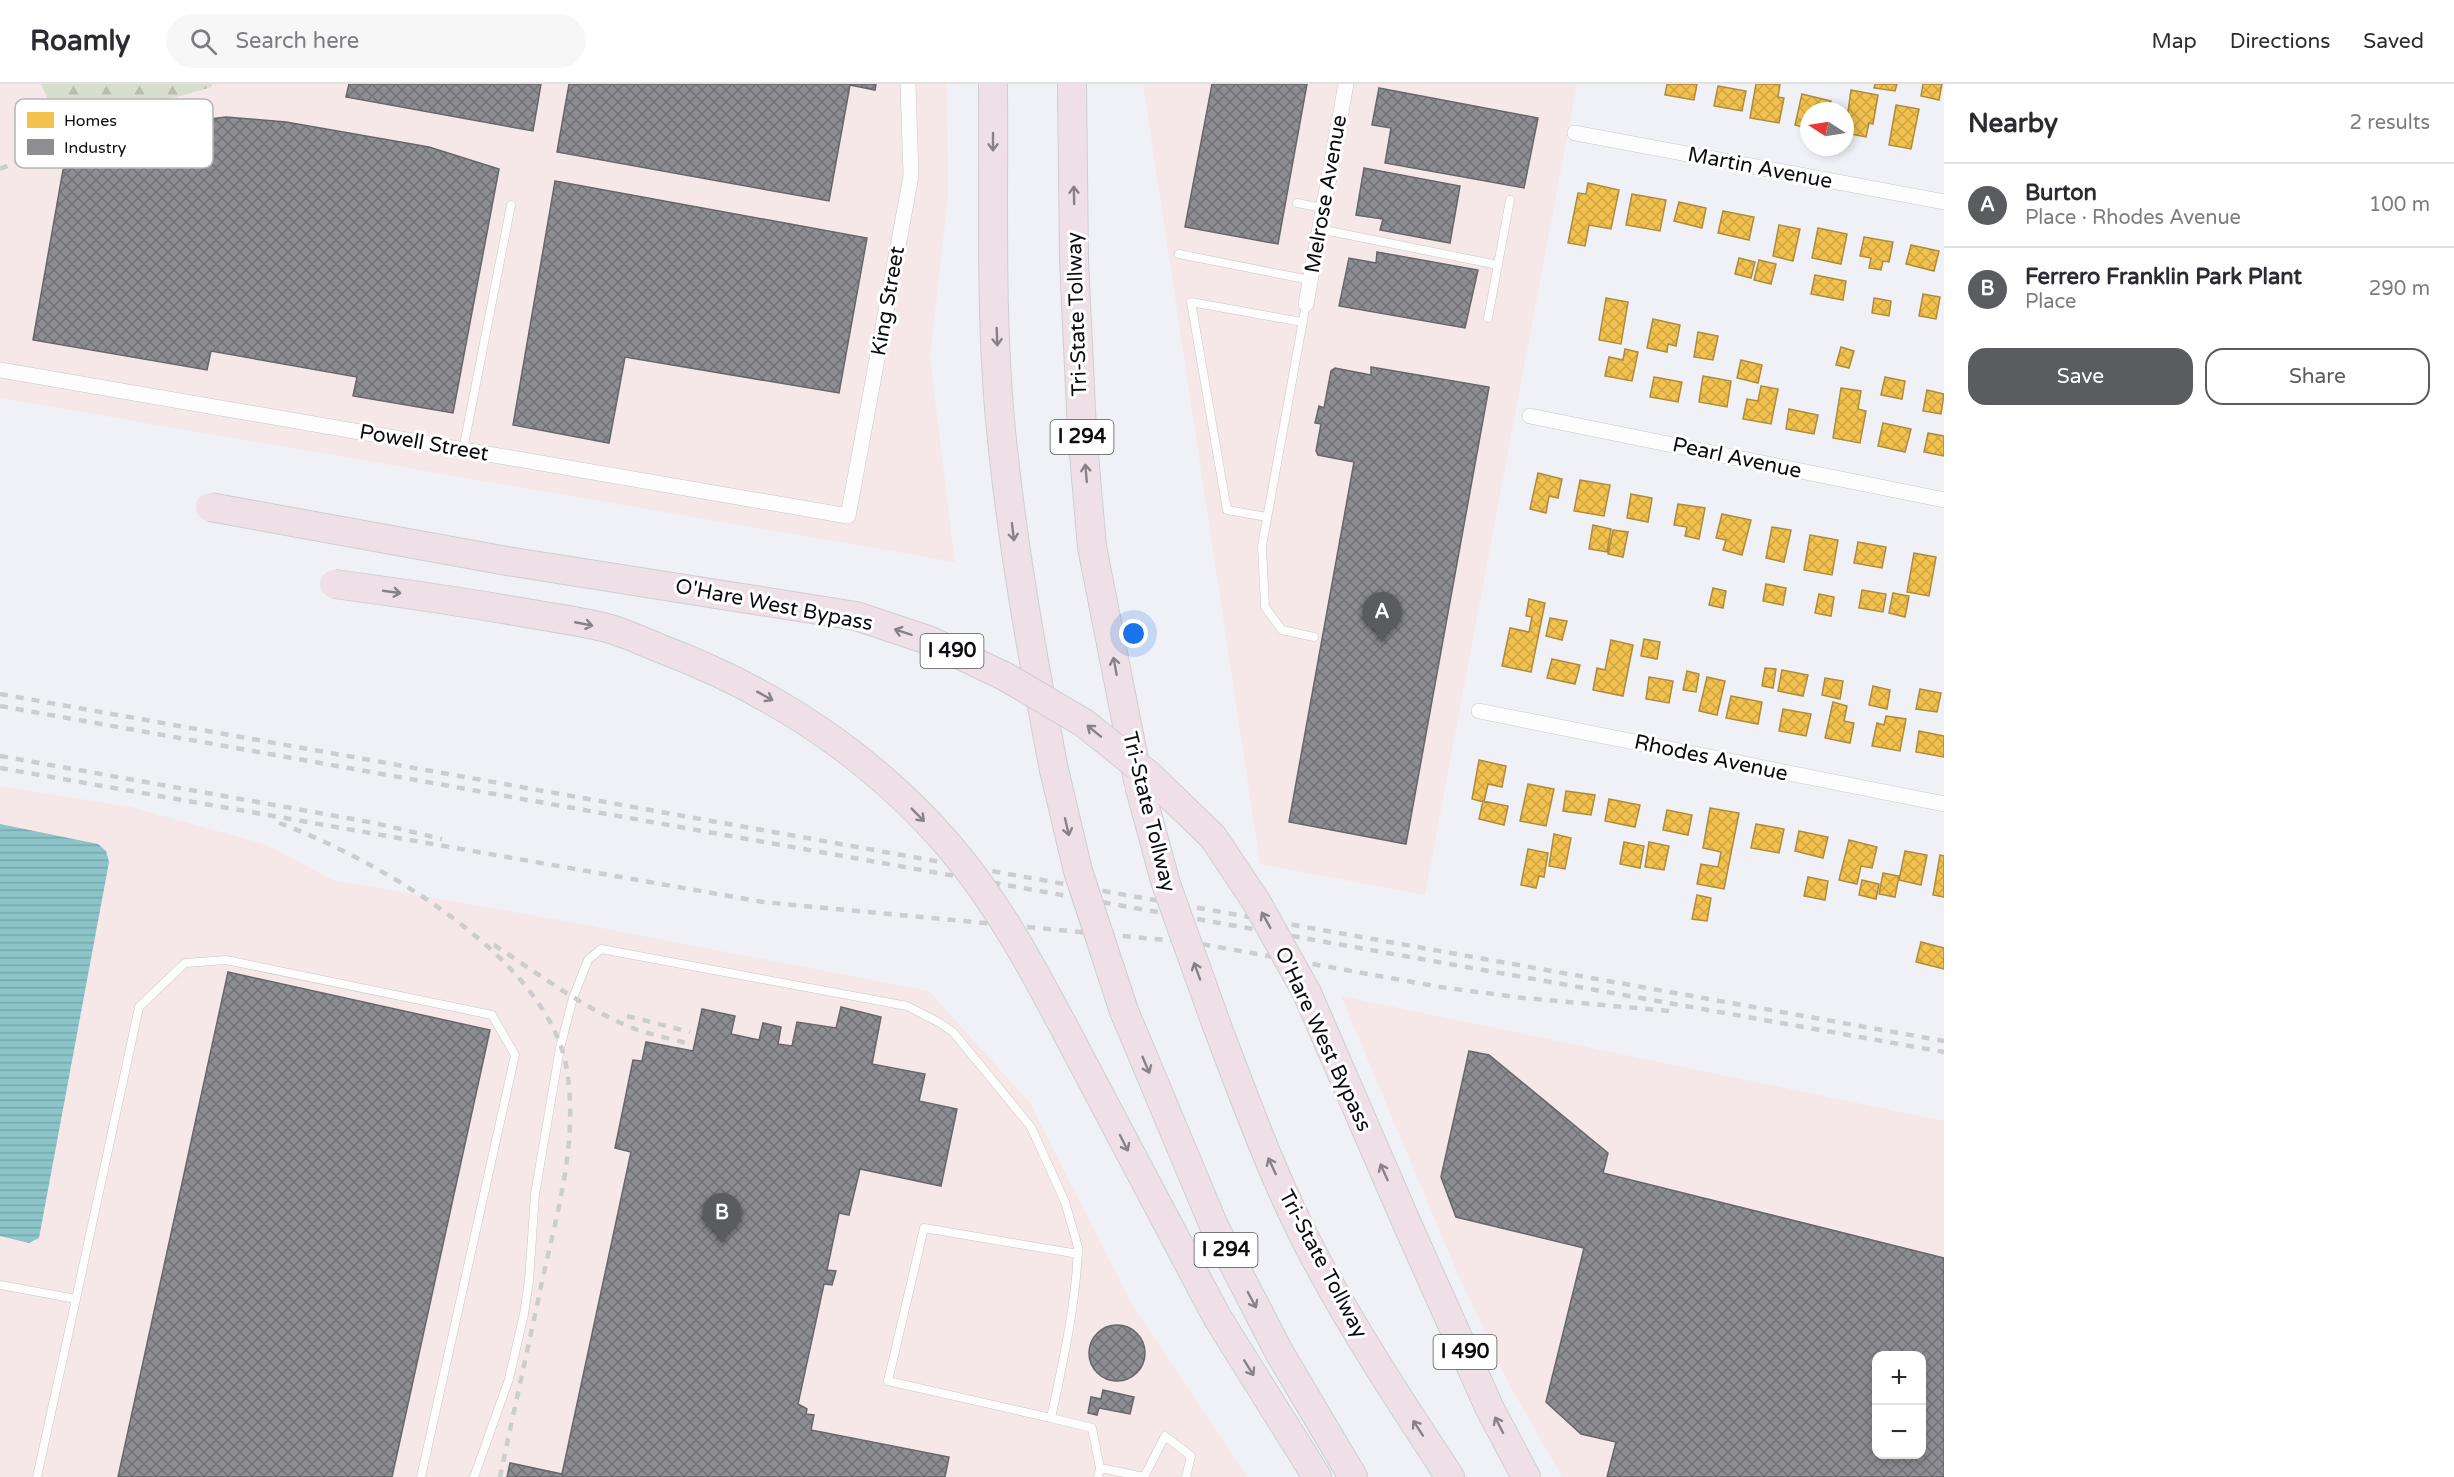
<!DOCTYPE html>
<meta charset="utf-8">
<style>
:root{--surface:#fff;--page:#f7f7f7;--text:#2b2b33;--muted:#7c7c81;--line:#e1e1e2;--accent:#5b5c60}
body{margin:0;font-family:"Varela Round",sans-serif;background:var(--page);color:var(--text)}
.controls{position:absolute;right:18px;bottom:18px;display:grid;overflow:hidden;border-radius:12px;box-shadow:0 3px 9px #0003}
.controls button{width:54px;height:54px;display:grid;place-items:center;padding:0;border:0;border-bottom:2px solid var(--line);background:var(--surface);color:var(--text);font:30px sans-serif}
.compass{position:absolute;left:1800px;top:18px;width:54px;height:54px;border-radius:50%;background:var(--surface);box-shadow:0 3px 9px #0003;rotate:282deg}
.you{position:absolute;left:1134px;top:550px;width:21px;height:21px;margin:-15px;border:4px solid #fff;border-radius:50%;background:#1a73e8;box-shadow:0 0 0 9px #1a73e833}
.badge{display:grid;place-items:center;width:39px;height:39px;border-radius:50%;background:var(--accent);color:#fff;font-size:20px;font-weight:700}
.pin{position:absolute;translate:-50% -50px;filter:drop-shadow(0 2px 3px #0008)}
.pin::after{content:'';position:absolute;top:32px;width:21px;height:18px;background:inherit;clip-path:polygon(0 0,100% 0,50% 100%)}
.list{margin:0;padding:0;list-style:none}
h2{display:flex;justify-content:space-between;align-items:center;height:78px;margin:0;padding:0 24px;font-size:26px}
h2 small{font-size:20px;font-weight:400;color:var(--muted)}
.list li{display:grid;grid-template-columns:39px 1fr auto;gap:18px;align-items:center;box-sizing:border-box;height:84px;padding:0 24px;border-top:2px solid var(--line)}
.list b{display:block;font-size:22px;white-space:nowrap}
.list p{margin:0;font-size:20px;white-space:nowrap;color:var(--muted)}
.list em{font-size:20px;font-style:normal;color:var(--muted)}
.actions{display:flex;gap:12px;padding:18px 24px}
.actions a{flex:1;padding:14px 0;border:2px solid var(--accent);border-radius:18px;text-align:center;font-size:21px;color:var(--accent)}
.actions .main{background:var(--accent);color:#fff}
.icon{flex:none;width:33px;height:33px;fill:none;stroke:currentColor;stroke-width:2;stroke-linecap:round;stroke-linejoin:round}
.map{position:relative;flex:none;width:1944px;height:1393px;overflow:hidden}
header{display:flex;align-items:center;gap:36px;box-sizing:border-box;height:84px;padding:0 30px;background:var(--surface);border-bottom:2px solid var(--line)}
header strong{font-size:28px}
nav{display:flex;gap:33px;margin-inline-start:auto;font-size:21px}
.search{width:420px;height:54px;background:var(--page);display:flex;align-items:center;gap:15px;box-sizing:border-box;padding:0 21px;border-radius:33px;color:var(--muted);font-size:22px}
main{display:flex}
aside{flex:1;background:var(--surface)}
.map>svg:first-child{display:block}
</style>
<header>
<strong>Roamly</strong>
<div class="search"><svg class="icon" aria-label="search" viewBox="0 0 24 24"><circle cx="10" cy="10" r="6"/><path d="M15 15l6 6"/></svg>Search here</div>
<nav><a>Map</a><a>Directions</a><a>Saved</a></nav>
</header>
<main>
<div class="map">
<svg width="1944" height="1393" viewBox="0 0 1944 1393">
<defs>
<pattern id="forest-firs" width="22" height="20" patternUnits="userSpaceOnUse" patternTransform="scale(1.5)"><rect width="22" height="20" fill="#d8decc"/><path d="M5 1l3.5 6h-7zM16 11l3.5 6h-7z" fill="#b8bdae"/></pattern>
<pattern id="water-rules" width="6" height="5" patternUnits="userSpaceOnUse" patternTransform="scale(1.5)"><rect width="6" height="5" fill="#8bc4c9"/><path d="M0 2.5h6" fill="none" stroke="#77a7ab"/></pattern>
<pattern id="homes-cross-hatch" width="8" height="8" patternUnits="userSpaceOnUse" patternTransform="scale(1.5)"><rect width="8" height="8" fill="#f2c14e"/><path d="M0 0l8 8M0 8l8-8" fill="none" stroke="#cea543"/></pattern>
<pattern id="industry-cross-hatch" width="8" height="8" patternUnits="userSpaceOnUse" patternTransform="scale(1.5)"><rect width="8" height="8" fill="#8d8d92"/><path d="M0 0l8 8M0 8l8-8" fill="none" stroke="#717276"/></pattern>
</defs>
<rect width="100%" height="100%" fill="#f0f1f7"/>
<path fill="#f6e7e9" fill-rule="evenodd" d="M0,0H947L948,112L930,274L955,478L0,314Z
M1143,0H1577L1425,811L1260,780Z
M0,702L131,723L264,760L333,796L571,838L929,907L1030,1019L1131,1219L1247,1393H0Z
M1341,912L1944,1037V1393H1562L1510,1302L1456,1186ZM1876,1272H1922V1370H1876Z"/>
<path fill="url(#forest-firs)" d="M41,0H212V3L62,45Z"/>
<path fill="url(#water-rules)" d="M0,740L98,760L106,767L109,778L39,1154L29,1159L0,1152Z"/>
<path fill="url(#homes-cross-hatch)" stroke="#ad8b3b" stroke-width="1.5" d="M1667,0H1697L1694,16L1665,11Z
M1756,0H1780L1778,13L1784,14L1779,39L1750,34Z
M1875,0H1897L1895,7L1874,4Z
M1923,0H1942L1939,16L1921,12Z
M1718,2L1746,7L1742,27L1714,22Z
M1851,6L1878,11L1873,40L1869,39L1866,53L1845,49Z
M1802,10L1831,17L1829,27H1809V45L1795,41Z
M1896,21L1919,25L1911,65L1889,61Z
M1588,99L1619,106L1611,145L1589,141L1585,162L1568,159L1578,109L1586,110Z
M1632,110L1666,116L1660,147L1626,141Z
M1679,118L1706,124L1702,144L1674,137Z
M1723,127L1754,133L1749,156L1718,149Z
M1779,141L1800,145L1793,177L1773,172Z
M1818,144L1847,150L1841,180L1812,174Z
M1864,153L1893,158L1889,178L1883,177L1881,186L1869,184L1871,174L1860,172Z
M1911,161L1939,167L1934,187L1906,180Z
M1739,174L1755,178L1751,194L1735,190Z
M1759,176L1776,180L1771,200L1754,196Z
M1815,191L1846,197L1843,216L1811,210Z
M1923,210L1940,213L1936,235L1919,232Z
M1606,214L1628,218L1621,260L1599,256Z
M1874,214L1891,217L1889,232L1872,229Z
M1653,235L1680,241L1676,262L1668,260L1667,268L1647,264Z
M1698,248L1718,252L1713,276L1694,273Z
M1841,263L1854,267L1849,284L1836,281Z
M1625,265L1638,268L1632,297L1605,292L1609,273L1623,276Z
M1741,276L1762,281L1758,299L1737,294Z
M1703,292L1731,297L1727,323L1699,318Z
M1654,293L1682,298L1678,318L1650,313Z
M1885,293L1905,297L1902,315L1881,311Z
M1761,302L1778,305L1771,340L1743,335L1747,315L1758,317Z
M1841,304L1861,307L1858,325L1866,327L1860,359L1833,354Z
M1927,306L1944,310L1941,330L1923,327Z
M1789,325L1818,331L1814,350L1786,345Z
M1883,339L1911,345L1905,368L1878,362Z
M1928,349L1944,352V372L1924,368Z
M1538,389L1562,395L1558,414L1549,412L1546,429L1530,425Z
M1580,396L1610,401L1604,432L1574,427Z
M1631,410L1652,414L1648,438L1627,434Z
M1678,420L1705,424L1699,455L1685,452L1687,443L1674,441Z
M1722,430L1751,436L1742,471L1723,466L1726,456L1716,454Z
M1593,441L1611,445L1607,468L1589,465Z
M1772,443L1791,446L1784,478L1766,474Z
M1613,446L1628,448L1623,473L1608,470Z
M1810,451L1838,456L1832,491L1804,486Z
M1858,458L1886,463L1882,484L1854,479Z
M1914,469L1936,473L1929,512L1907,508Z
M1766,500L1786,504L1783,521L1763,517Z
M1713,504L1726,507L1723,524L1709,521Z
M1862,506L1886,510L1883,528L1859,524Z
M1893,509L1909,512L1905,533L1889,529Z
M1819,510L1834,513L1831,532L1815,529Z
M1529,515L1545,519L1531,588L1502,582L1510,544L1529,548L1532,533L1526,532Z
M1550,534L1567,537L1562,556L1546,552Z
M1644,555L1660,558L1657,575L1641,572Z
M1611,556L1633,561L1623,612L1593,606L1597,584L1605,586Z
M1552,575L1580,581L1575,600L1547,594Z
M1765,584L1776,585L1773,604L1762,602Z
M1782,586L1808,591L1803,612L1778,607Z
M1687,587L1699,590L1696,608L1683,606Z
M1649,593L1673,597L1669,619L1646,615Z
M1707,593L1725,597L1717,631L1699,627Z
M1825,594L1843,597L1840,615L1822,611Z
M1873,602L1890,606L1887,625L1869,621Z
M1920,605L1941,609L1937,628L1916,625Z
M1731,612L1762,618L1758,640L1726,634Z
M1833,618L1847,622L1844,637L1854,639L1850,659L1825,654Z
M1783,625L1811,630L1806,652L1779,647Z
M1886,632L1906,635L1900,667L1872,662L1877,639L1884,641Z
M1919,647L1944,652V673L1916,668Z
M1479,676L1506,682L1502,703L1488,700L1484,718L1472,715Z
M1528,700L1554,705L1546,742L1520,737Z
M1566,707L1595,711L1591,731L1563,727Z
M1609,715L1640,721L1635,743L1605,737Z
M1483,717L1508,722L1504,741L1479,735Z
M1710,724L1739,729L1724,805L1697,800L1701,780L1718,783L1721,768L1703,764Z
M1667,726L1692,731L1688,751L1663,746Z
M1756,740L1784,745L1779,769L1751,764Z
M1799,747L1828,753L1823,774L1795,767Z
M1554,750L1571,754L1565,785L1549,782Z
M1849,756L1877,763L1872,784L1861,782L1857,800L1839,796Z
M1624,758L1644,762L1640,784L1620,780Z
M1649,758L1669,762L1664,786L1645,783Z
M1528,765L1548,769L1544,793L1539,792L1536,804L1521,801Z
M1905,767L1927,771L1921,801L1899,796Z
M1940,771L1944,772V813L1933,811Z
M1883,789L1899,792L1895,813L1879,810Z
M1808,793L1828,797L1825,816L1804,812Z
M1862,796L1879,800L1876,815L1859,811Z
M1697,811L1711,814L1707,837L1692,835Z
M1921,858L1944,864V885L1916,878Z"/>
<path fill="url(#industry-cross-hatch)" stroke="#66666b" stroke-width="1.5" fill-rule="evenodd" d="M349,0H348H541L533,47L346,13Z
M569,0H876L875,6L850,1L829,117L557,68Z
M1212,0H1307L1278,160L1185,143Z
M1379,4L1538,34L1524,104L1385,79L1391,44L1372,41Z
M226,33L286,38L429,63L499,85L453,329L353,312L357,293L211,267L207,286L33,256L63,86L116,58L169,40Z
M1364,84L1460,102L1450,159L1380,146L1383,135L1356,131Z
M555,97L867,154L839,309L625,273L609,359L513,341Z
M1377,168L1478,186L1465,244L1339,222L1349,174L1376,179Z
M1371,283L1489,303L1406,760L1289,738L1354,378L1318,371L1316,367L1321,340L1315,339L1319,322L1324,324L1331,287L1335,284L1371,291Z
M228,888L490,946L392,1393H118Z
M841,923L881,933L872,980L925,990L919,1017L957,1025L941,1102L860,1085L849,1131L839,1129L827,1186L836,1187L832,1201L824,1200L798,1320L807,1325L806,1330L814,1331L811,1346L949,1373L945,1393H507L510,1379L562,1390L631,1068L615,1064L633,976L642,977L646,958L693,967L702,925L735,932L731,950L759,956L763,939L781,943L778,960L792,962L797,938L836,944Z
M1469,967L1489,971L1608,1069L1603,1089L1944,1174V1393H1607L1616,1358L1581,1350L1546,1318L1584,1164L1456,1133L1441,1093ZM1876,1272H1922V1370H1876Z
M1089 1269a28 28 0 1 1 56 0a28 28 0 1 1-56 0Z
M1103,1306L1134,1313L1130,1330L1099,1324L1097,1331L1088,1329L1091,1313L1101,1315Z"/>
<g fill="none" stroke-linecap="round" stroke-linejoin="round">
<g stroke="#c6c7cb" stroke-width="9">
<path id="lane" d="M1297,119L1323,124
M1319,145L1498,181
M1179,170L1310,196
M1306,220L1262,462L1265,523L1282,546L1314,553
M1488,234L1510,116
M463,366L511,121
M1267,433L1227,426L1191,218L1302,238
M0,1201L76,1215L139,923L185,879L226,876L492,931L515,971L421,1393
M1051,1334L1092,1344L1100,1384L1098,1393
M1100,1384L1144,1393
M37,1393L76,1215
M474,1393L509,1295L524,1230L529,1197L535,1110L560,964L573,914L588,876L601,865L907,922L940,939L953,948L1031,1043L1065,1118L1078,1163C1076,1222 1063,1277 1051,1334L888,1297L924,1144L1078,1170
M1144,1393L1165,1352L1191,1372L1186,1393"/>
</g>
<g stroke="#c6c7cb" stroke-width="16">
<path id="street" d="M1575,49L1944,118
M1306,220L1346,0
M0,286L848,432L911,92L908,0
M1530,332L1944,416
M1479,627L1944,720"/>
</g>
<g stroke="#cdced1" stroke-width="30">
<path id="highway" d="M993,0C994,111 990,225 1000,336C1011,454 1032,570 1054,686
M1072,0L1074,176L1082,347L1092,463L1138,696
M1124,927L1214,1142L1279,1268L1353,1393
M1217,942C1246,1018 1274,1096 1312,1168C1353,1246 1402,1320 1450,1393
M1078,970L1217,1233L1317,1393
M1408,1142L1490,1325L1526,1393"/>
</g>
<use href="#lane" stroke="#fdfdfe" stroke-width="8"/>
<use href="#street" stroke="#fdfdfe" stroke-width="15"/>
<use href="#highway" stroke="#efe0e7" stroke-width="28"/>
<path stroke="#cdcdcf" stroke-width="4.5" stroke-dasharray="8 8" stroke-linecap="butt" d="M0,85L72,55
M0,610L1944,957
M0,622L1944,968
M0,672L375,739L442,755
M0,684L763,818L1196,859L1440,903L1524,914L1670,927
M279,739C375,774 551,875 567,987C578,1057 558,1126 543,1193C529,1260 514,1326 500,1393
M494,861C541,891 585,926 638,946C653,951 671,955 687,959
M627,932L690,948"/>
<g stroke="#cdced1" stroke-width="30" stroke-linecap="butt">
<path id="highway-bridge" d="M210,423L507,477L856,532L931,557L1006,593L1084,639L1150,692L1213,753L1257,819L1307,909L1408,1142
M334,500C402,509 470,519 538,531C560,535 584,538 607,544C625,549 642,557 659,564C771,606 872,672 950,763C1003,825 1040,898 1078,970
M1054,686L1078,787L1124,927
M1139,701L1166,800L1217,942"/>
</g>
<use href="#highway-bridge" stroke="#efe0e7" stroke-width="28"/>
</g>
<defs><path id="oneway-shaft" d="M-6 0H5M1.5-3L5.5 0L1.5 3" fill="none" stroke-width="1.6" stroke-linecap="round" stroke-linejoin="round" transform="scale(1.5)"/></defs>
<g stroke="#888186">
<use href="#oneway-shaft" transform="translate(993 58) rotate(90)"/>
<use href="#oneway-shaft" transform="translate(1074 111) rotate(-91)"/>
<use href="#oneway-shaft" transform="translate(997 253) rotate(88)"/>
<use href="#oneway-shaft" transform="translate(1086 389) rotate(-95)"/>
<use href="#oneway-shaft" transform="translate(1013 448) rotate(83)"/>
<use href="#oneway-shaft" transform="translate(392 508) rotate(8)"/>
<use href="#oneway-shaft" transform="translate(584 540) rotate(11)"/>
<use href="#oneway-shaft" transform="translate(903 548) rotate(-162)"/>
<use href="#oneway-shaft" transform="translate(1115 582) rotate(-101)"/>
<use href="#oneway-shaft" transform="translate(765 612) rotate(29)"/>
<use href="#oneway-shaft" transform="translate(1094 647) rotate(-141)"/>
<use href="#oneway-shaft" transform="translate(918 731) rotate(45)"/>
<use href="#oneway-shaft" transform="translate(1067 743) rotate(77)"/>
<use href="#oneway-shaft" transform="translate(1266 836) rotate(-119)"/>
<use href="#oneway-shaft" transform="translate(1197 887) rotate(-110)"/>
<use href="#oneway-shaft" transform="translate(1146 981) rotate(67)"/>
<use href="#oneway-shaft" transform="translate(1124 1059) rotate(63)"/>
<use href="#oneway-shaft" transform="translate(1272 1082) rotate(-115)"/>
<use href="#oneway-shaft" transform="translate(1384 1088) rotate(-114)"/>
<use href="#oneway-shaft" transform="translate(1252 1216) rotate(62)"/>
<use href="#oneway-shaft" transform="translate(1249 1284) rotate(58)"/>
<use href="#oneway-shaft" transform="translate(1499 1341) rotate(-117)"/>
<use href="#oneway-shaft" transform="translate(1418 1344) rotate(-123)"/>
</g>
<g text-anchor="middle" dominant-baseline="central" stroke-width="6" stroke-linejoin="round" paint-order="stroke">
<g fill="#fff" stroke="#545557" stroke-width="1.5">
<rect x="1050.5" y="336" width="63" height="34" rx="4.5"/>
<rect x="920.5" y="550" width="63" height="34" rx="4.5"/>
<rect x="1194.5" y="1149" width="63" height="34" rx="4.5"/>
<rect x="1433.5" y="1251" width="63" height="34" rx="4.5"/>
</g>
<g font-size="20" font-weight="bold" fill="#0b0c0f">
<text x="1082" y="353">I 294</text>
<text x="952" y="567">I 490</text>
<text x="1226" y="1166">I 294</text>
<text x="1465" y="1268">I 490</text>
</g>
<g font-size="21" fill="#0b0c0f" stroke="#fff">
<text transform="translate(1760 84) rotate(11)">Martin Avenue</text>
<text transform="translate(1326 110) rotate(-80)">Melrose Avenue</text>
<text transform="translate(888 217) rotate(-80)">King Street</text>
<text transform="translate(1077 230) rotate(-92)">Tri-State Tollway</text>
<text transform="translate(424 359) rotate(10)">Powell Street</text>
<text transform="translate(1737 374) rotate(12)">Pearl Avenue</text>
<text transform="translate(774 521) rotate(11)">O'Hare West Bypass</text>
<text transform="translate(1711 674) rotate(12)">Rhodes Avenue</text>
<text transform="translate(1149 728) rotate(76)">Tri-State Tollway</text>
<text transform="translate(1323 955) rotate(65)">O'Hare West Bypass</text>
<text transform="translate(1323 1180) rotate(62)">Tri-State Tollway</text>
</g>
</g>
<rect x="15" y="15" width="198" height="69" rx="9" fill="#fff" stroke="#b6b6b7" stroke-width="1.5"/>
<rect x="27" y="28" width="27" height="16" fill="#f2c14e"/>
<rect x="27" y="55" width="27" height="16" fill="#8d8d92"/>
<g font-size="16" fill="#0b0c0f">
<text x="64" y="42">Homes</text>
<text x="64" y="69">Industry</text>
</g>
</svg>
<div class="controls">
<button>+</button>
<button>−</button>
</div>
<svg class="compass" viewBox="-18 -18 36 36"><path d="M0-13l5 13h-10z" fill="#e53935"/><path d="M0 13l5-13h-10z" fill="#7c7c81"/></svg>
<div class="you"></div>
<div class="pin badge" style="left:1382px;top:558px">A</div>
<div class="pin badge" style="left:722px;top:1159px">B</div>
</div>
<aside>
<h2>Nearby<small>2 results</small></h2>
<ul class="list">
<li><span class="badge">A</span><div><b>Burton</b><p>Place · Rhodes Avenue</p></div><em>100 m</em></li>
<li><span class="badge">B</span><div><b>Ferrero Franklin Park Plant</b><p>Place</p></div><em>290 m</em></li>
</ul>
<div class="actions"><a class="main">Save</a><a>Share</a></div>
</aside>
</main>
